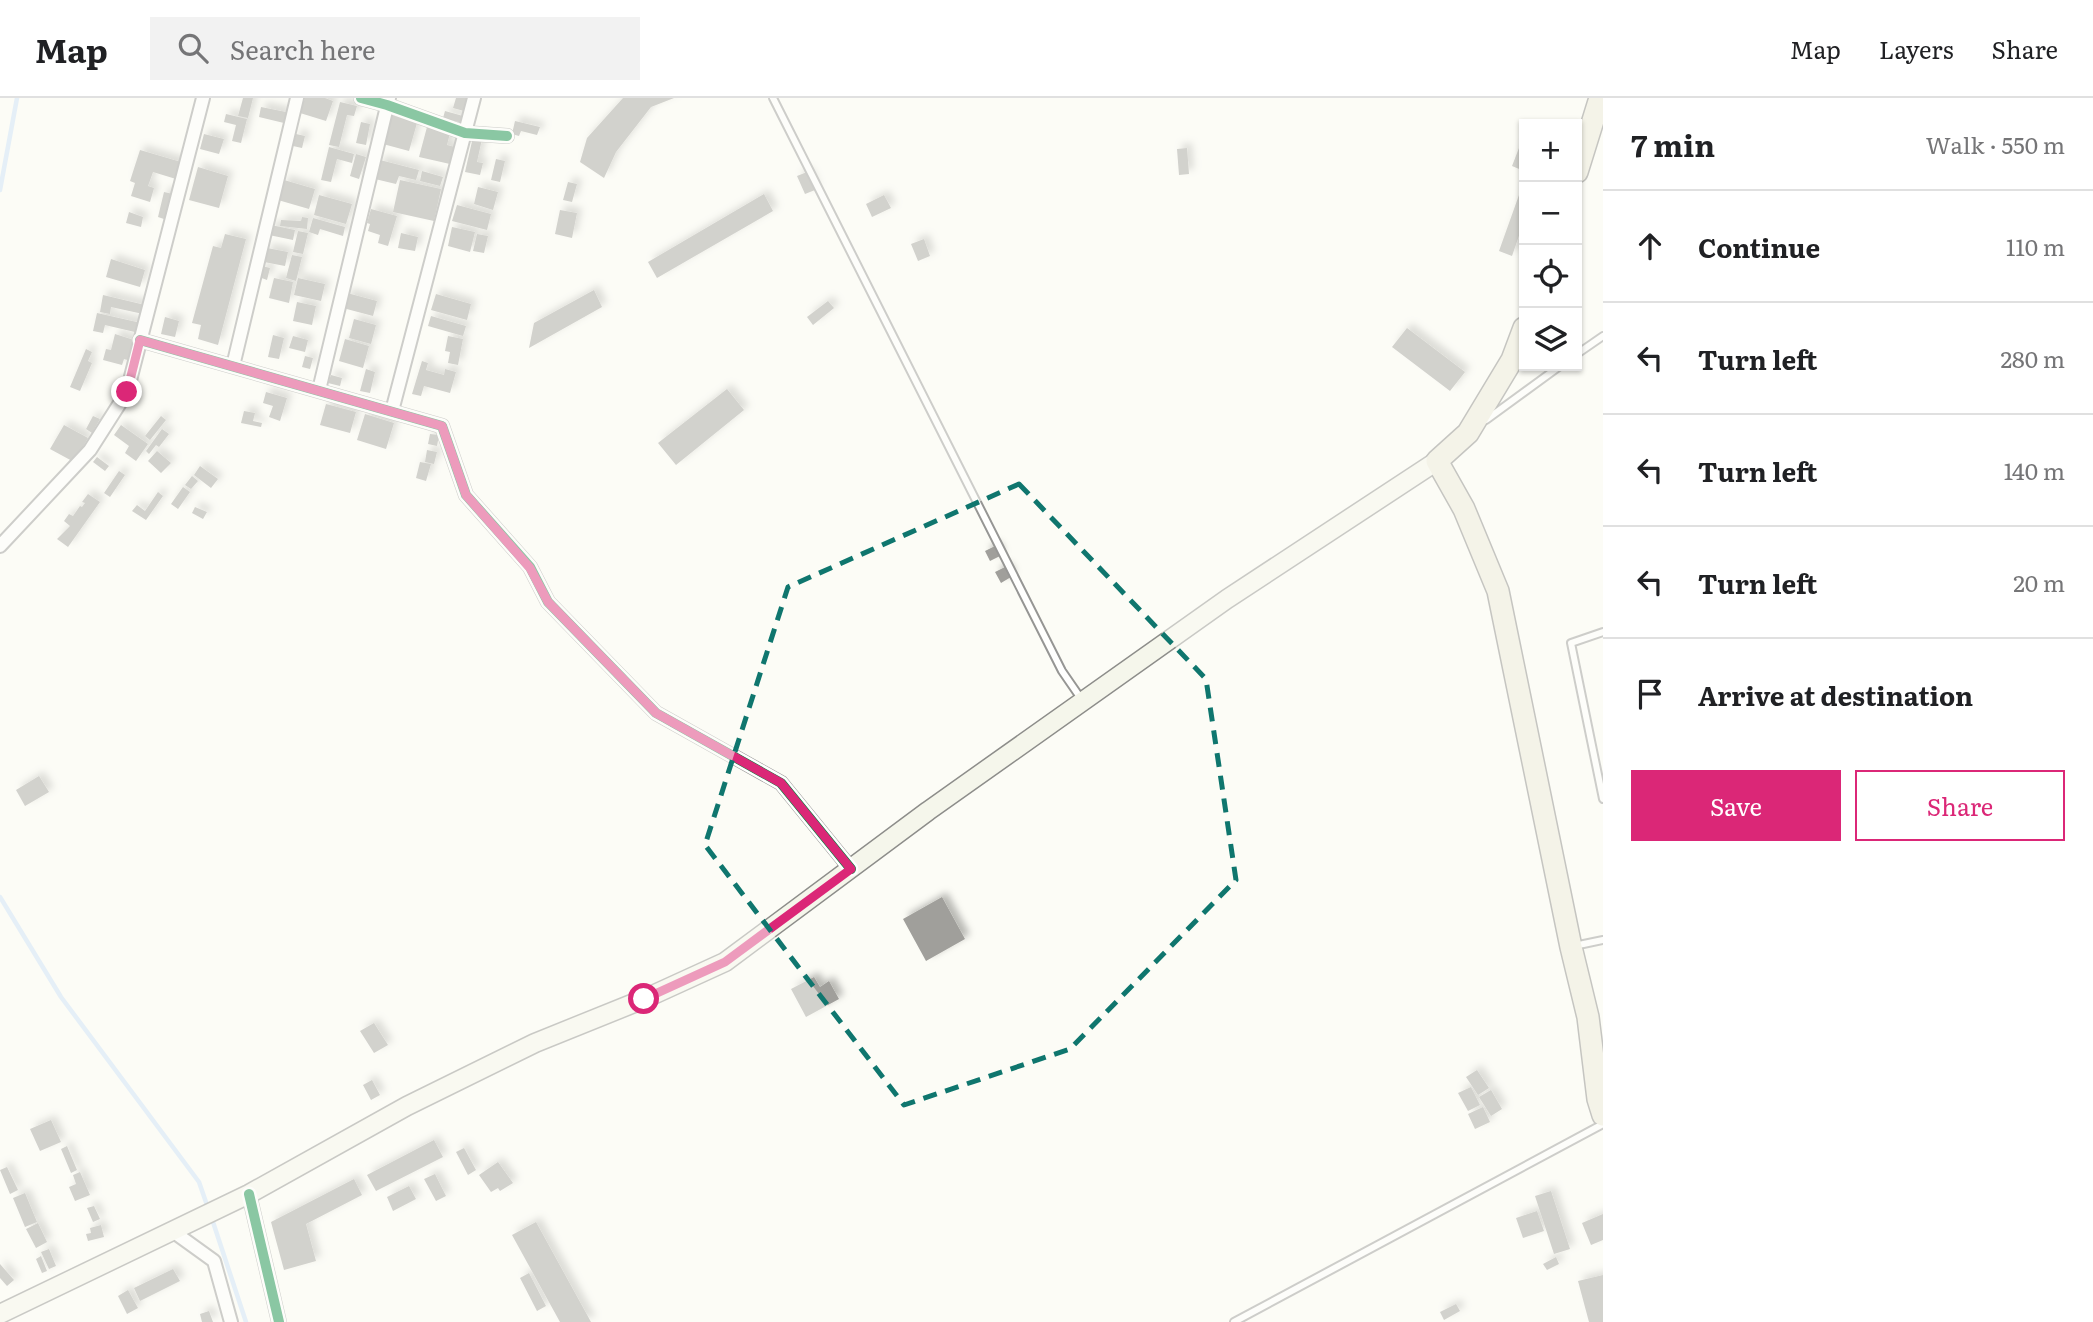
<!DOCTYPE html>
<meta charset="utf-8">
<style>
:root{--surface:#fff;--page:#f2f2f2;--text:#202124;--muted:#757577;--line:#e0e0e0;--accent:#db2777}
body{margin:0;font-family:Literata,serif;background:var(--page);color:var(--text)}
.controls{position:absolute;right:21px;top:21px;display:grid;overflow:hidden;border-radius:0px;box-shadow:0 2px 5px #0004}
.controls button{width:63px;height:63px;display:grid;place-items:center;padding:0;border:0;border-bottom:2px solid var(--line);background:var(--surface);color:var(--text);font:35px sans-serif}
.stop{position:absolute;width:21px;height:21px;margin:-16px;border:5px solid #db2777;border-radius:50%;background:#fff}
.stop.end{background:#db2777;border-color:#fff;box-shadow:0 2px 7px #0008}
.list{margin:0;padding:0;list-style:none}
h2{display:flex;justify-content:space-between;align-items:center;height:91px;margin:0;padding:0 28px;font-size:30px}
h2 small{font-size:23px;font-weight:400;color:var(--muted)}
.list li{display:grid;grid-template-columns:46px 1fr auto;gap:21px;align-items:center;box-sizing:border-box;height:112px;padding:0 28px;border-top:2px solid var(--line)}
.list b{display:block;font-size:26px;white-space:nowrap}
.list em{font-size:23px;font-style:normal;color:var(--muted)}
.actions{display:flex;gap:14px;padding:21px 28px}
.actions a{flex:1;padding:16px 0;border:2px solid var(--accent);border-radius:0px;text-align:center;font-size:24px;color:var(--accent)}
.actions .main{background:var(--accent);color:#fff}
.icon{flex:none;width:38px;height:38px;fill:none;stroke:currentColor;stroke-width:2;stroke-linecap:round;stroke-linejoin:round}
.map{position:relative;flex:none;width:1603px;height:1224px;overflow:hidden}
header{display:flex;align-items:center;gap:42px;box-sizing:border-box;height:98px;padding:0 35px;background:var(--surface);border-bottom:2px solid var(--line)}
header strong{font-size:33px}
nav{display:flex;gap:38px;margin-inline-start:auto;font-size:24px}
.search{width:490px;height:63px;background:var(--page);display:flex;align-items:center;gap:18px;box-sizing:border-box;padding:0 24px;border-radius:0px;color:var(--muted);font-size:26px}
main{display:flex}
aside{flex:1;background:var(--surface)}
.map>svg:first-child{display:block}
</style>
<header>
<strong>Map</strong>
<div class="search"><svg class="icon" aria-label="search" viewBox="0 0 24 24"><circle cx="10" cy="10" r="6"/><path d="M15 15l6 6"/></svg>Search here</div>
<nav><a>Map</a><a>Layers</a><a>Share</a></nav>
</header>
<main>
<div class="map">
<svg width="1603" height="1224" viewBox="0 0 1603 1224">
<defs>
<filter id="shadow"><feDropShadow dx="5" dy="-5" stdDeviation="3.5" flood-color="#0004"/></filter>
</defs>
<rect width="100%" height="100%" fill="#fcfcf6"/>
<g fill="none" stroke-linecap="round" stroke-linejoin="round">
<path stroke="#cae0f8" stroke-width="4.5" d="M0,92L17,0
M0,799L61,899L199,1084L208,1110
M211,1118L246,1224"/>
</g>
<path fill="#a09f9b" filter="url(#shadow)" d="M243,0H253L248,20L238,18Z
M305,0H325L333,3L326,23L300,15Z
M456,0H468L464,13L453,10Z
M623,0H674L651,9L616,54L604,80L580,64L587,40Z
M340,4L357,8L354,18L347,17L339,49L329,47Z
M261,9L286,14L284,25L259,19Z
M445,13L463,18L462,25L443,20Z
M226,16L247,21L241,45L232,43L236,27L224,24Z
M391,17L417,25L409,53L383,46Z
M515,23L540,29L537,37L521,33L519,38L512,36Z
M361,24L370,26L366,47L356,45Z
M427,29L450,35L447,47L455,49L450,66L419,59Z
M204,36L224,41L219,56L200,51Z
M296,36L305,38L302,50L293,48Z
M473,39L482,41L477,64L483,65L480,77L465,74Z
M329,49L354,56L352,65L337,61L331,84L321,82Z
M1187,50L1189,76L1179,77L1177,51Z
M1519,50L1524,52V73L1512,68Z
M140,52L181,64L176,81L153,74L148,88L154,90L150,104L131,98L135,85L130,83Z
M356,56L366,59L359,81L350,78Z
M496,61L505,63L500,84L491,82Z
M380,62L419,72L416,82L399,78L396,86L375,81Z
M198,69L228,78L219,110L189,102Z
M422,73L443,79L440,88L420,83Z
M807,74L815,92L805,96L797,78Z
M284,82L315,91L309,111L278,102Z
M400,82L441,91L434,123L393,114Z
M1524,83V123L1512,158L1499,153Z
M568,84L577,86L572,104L563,102Z
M478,89L498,94L493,112L474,106Z
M164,94L173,96L167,122L158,119Z
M764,96L773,113L657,180L648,164Z
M319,97L352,106L346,126L314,117Z
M884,97L891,110L872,119L866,106Z
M457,107L491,116L487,132L452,123Z
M371,111L397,118L388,148L378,145L380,137L368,133L370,126L367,125Z
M560,112L577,115L572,140L555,136Z
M129,114L143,119L141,129L126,125Z
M302,119L308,120L307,131L280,128L281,122L301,123Z
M313,120L345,129L343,138L320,131L318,137L309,134Z
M271,127L295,132L293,142L269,137Z
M452,129L475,134L470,154L448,148Z
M298,133L308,135L303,156L293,154Z
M401,135L418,139L415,153L398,150Z
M225,136L246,141L218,247L198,241L201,227L192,225L213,148L221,150Z
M477,136L488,138L484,155L473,153Z
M924,141L930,158L918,163L911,146Z
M267,150L288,154L285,168L264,164Z
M292,157L302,159L296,183L286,180Z
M111,161L145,172L140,189L106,179Z
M262,168L270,170L267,182L259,179Z
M274,180L293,184L289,205L269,200Z
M298,180L325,186L321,203L294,197Z
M594,192L602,209L529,250L534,225Z
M347,195L377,203L373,218L343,210Z
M436,196L471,206L467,222L431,212Z
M103,197L145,207L143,216L111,209L110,216L100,214Z
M828,203L834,210L813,227L807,219Z
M297,204L316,208L312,227L293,223Z
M97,215L141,225L139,235L105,227L103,235L93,233Z
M431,218L466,228L463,238L428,228Z
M165,219L179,223L175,239L161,236Z
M354,221L376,227L371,246L349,240Z
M1407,230L1465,274L1450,293L1392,249Z
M115,236L137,243L131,263L124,261L122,267L103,262L106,251L111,252Z
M273,237L284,240L279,261L268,259Z
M293,238L308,242L305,254L289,250Z
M448,238L463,241L458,267L448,265L450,254L445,253Z
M345,241L369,248L363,270L339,263Z
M86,251L92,254L88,263L92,265L80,293L70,289Z
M305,258L313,260L310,271L302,269Z
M422,263L428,265L426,272L444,277L445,271L456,274L450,295L424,288L421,298L412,296Z
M366,271L375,274L370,295L360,293Z
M331,277L342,280L340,288L328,285Z
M727,291L744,312L676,367L658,345Z
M266,294L287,300L280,323L269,319L273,308L263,305Z
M326,306L356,314L350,335L320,327Z
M244,313L255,315L253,323L262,325L261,329L241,325Z
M365,316L394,325L386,351L357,342Z
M93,318L100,321L92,335L86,331Z
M161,318L166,322L150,342L145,338Z
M64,327L88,340L74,364L50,351Z
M121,327L148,346L136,363L125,355L129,348L114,337Z
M162,331L169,336L159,349L156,347L149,356L146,353Z
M430,336L439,337L437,348L428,346Z
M427,352L437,354L434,366L425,364Z
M157,353L171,365L161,375L148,363Z
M97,359L109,368L105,373L93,364Z
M420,364L431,366L426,383L416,380Z
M200,368L218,381L211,390L194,377Z
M119,373L125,377L110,399L104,395Z
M192,378L198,383L191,391L185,387Z
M183,389L190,394L178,411L171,406Z
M158,394L163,398L146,422L132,413L137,407L145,413Z
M88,396L100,404L68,449L57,441L70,428L64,423L69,416L73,418L80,408L82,409L85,405L82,404Z
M195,409L207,414L203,421L192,415Z
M995,448L1000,458L990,463L985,453Z
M1005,469L1011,479L1001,485L995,474Z
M39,678L49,694L25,708L16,692Z
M942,799L965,841L926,863L903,821Z
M814,879L820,889L829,883L839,901L806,919L791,891Z
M374,925L388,947L374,955L360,933Z
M1477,972L1489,990L1478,997L1466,979Z
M372,982L380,997L371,1002L363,987Z
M1471,989L1480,1007L1468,1013L1458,995Z
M1491,992L1502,1011L1491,1018L1479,999Z
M1483,1009L1490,1024L1475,1031L1468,1016Z
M51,1022L61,1044L40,1053L30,1031Z
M434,1042L443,1059L376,1093L367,1077Z
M67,1048L77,1072L71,1075L61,1051Z
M464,1050L476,1072L468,1077L456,1054Z
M498,1064L513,1085L500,1093L498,1090L491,1094L479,1077Z
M7,1069L18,1092L10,1096L0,1072Z
M80,1074L90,1097L75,1103L69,1089L76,1086L73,1077Z
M435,1076L446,1098L436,1103L424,1081Z
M354,1081L362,1097L306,1126L316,1163L284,1172L271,1124Z
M409,1088L416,1101L393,1113L387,1099Z
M1551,1093L1570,1151L1554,1156L1535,1098Z
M25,1095L37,1124L25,1129L13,1100Z
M94,1108L100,1121L93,1124L87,1110Z
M1537,1113L1544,1133L1523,1140L1516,1120Z
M1603,1116V1142L1591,1147L1582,1125Z
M536,1124L591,1224H560L512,1137Z
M38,1125L47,1144L36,1150L26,1131Z
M101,1127L104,1139L88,1143L86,1136L91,1135L90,1130Z
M49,1151L56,1168L49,1171L41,1154Z
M41,1158L47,1173L42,1175L36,1161Z
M1556,1159L1559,1166L1547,1172L1543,1166Z
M0,1166L14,1182L7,1188L0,1180Z
M173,1171L180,1183L140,1203L134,1190Z
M529,1175L546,1208L537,1213L520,1180Z
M1603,1177V1224H1589L1578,1183Z
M128,1192L138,1210L127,1216L118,1198Z
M1456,1206L1460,1213L1444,1222L1440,1214Z
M209,1213L213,1224H202L200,1216Z"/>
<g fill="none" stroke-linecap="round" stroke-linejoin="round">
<g stroke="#969694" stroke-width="10">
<path id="service" d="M773,0L1062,573L1082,602
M1577,256L1603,238
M1486,322L1560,268
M1603,534L1571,545L1603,701
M1574,848L1603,842
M1234,1224L1603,1026"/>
</g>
<g stroke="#969694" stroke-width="16">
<path id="minor" d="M361,0L387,7L465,35L507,38
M140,242L442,328L466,397L530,469L548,504L656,615L781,685L851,771
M233,268L297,0
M319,292L389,0
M392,313L474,0
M0,448L90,352L127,294L203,0
M249,1096L279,1224
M171,1132L214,1163L231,1224"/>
</g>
<g stroke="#8d8d8a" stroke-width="21">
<path id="secondary" d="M0,1216L249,1096L407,1008L535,945L644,901L725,864L928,713L1227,501L1437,363"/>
</g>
<g stroke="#848481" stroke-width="24">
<path id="trunk" d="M1577,74L1600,0
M1524,230L1512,262L1468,335L1437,363L1464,411L1498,493L1571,849L1588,919L1598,1001L1603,1017"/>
</g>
<use href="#service" stroke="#fffffe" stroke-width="6"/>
<use href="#minor" stroke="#fffffe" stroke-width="12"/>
<use href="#secondary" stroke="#f5f6eb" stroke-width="18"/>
<use href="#trunk" stroke="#ece8d8" stroke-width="21"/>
<g stroke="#fff" stroke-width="15">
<path id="cycleway" d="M361,0L387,7L465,35L507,38
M140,242L442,328L466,397L530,469L548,504L656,615L781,685L851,771
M249,1096L279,1224"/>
</g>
<use href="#cycleway" stroke="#00873e" stroke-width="10"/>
</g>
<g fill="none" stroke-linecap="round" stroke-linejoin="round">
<path stroke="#db2777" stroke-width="9" d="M127,294L140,242L442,328L466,397L530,470L548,504L656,615L781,685L851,771L725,864L644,901"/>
</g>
<path d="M0 0H1603V1224H0ZM1019,386L1206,581L1236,782L1070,951L904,1007L705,747L788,489Z" fill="#fcfcf6" fill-opacity=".55" fill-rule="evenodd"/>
<path fill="none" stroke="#0f766e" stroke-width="5" stroke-dasharray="14 9" stroke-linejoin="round" d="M1019,386L1206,581L1236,782L1070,951L904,1007L705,747L788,489Z"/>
</svg>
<div class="controls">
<button>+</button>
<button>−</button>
<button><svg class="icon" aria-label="locate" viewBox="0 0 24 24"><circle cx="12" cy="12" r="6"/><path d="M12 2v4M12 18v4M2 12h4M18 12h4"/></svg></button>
<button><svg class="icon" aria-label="layers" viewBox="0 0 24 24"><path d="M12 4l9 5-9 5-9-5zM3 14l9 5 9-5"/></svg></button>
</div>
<div class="stop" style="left:644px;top:901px"></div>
<div class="stop end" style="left:127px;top:294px"></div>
</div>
<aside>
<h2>7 min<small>Walk · 550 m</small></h2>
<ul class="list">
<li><svg class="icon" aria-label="ahead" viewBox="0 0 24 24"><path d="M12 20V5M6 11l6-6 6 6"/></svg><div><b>Continue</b></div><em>110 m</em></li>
<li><svg class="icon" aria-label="left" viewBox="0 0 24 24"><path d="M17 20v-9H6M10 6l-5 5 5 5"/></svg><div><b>Turn left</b></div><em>280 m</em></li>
<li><svg class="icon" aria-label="left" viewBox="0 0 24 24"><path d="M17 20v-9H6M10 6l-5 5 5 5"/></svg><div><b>Turn left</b></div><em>140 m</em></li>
<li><svg class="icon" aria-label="left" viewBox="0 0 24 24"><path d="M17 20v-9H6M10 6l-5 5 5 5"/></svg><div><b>Turn left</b></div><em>20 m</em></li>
<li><svg class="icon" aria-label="arrive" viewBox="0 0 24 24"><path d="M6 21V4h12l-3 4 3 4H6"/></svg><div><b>Arrive at destination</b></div></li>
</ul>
<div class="actions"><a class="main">Save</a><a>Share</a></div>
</aside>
</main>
